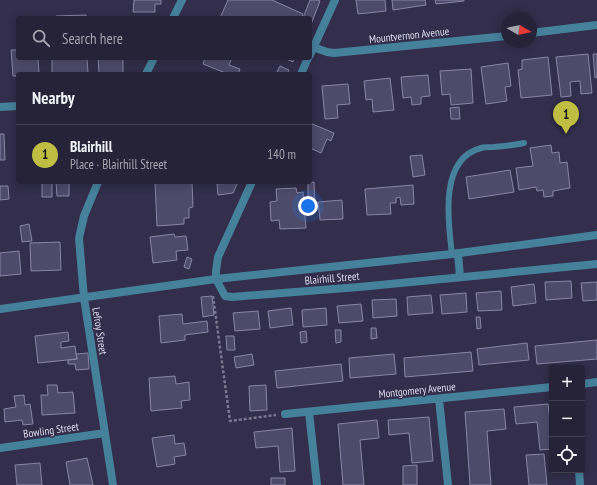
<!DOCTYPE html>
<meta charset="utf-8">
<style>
:root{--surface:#262238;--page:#322f43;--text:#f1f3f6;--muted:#a4a4ae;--line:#423f53;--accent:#bfbe42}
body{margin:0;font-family:"PT Sans Narrow",sans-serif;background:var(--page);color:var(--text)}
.controls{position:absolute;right:12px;bottom:12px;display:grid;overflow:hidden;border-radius:4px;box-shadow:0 2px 10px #0003}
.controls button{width:36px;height:36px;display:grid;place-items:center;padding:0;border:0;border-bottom:1px solid var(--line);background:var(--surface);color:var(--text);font:20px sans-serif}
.compass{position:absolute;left:501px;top:12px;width:36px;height:36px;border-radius:50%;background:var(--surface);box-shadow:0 2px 10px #0003;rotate:99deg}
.you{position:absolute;left:308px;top:206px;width:14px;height:14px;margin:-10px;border:3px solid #fff;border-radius:50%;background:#1a73e8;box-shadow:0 0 0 6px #1a73e833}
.badge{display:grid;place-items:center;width:26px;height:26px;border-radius:50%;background:var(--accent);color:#111;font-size:13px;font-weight:700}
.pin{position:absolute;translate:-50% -33px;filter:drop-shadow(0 1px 2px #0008)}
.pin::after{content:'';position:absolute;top:21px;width:14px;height:12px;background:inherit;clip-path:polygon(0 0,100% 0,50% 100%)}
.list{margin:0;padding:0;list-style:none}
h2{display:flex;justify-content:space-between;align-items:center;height:52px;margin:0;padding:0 16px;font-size:17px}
h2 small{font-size:13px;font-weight:400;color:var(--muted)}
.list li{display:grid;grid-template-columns:26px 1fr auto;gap:12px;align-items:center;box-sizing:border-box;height:60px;padding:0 16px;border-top:1px solid var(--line)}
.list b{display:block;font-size:15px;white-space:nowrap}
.list p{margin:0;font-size:13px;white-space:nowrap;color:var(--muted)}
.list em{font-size:13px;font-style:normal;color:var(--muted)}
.icon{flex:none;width:22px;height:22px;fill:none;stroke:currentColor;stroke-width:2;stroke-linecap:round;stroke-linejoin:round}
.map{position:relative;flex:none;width:597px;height:485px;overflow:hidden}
.search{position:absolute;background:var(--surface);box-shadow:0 2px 10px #0003;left:16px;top:16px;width:296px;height:44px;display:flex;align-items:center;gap:10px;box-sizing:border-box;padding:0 14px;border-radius:4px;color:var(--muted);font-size:15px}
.panel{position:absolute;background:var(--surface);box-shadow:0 2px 10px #0003;left:16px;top:72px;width:296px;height:112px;border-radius:4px}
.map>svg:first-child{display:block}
</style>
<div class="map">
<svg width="597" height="485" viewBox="0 0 597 485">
<rect width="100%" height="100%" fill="#322e4b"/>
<path fill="#4e4b6a" stroke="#8885a7" d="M134,0H161V4H155V12H133Z
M228,0H272L303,14L302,18H220Z
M310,0H318L320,1L310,27V18H303Z
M356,0H385L386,11L358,14Z
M392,0H425L426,5L393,10Z
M435,0H464V1L436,4Z
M86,15V18H56V16Z
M11,50H18V58H38L39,74H18V76H13Z
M588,54L592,93L581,94L580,81L570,82L571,96L561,97L556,57Z
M593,54H597V77L595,78Z
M548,57L552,95L521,98L518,70L522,69V60Z
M52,58H87L88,73L52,74Z
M98,58H123V74H99Z
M205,58H232L229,65L240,69L238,74H228L203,64Z
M284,58H294L293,62Z
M508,63L511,86L505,87L507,101L486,104L481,67Z
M280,66L289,70L287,74H276Z
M471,69L473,103L451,105L450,94L442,95L440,71Z
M428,75L430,96L421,97V104L412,105L411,97L403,98L401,77Z
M390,78L394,110L373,112L372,99L366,100L364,81Z
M348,84L350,104L337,105L338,118L325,119L322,86Z
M459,107L460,119H451L450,108Z
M310,123L334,133L331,141L327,139L321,153L310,148Z
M0,134H4L5,160H0Z
M551,145L552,153L559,152L560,163L567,162L570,188L553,191V196L544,197L543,190L537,191L536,187L519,190L516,168L533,166L530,148Z
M422,155L425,175L413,177L410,156Z
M510,170L514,192L469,199L466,177Z
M42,182H52V197H42Z
M56,182H69V196H57Z
M155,182H192L193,207L189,208V218H184V224L157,226Z
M238,182L233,193L218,195L217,184Z
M314,182L315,205H308V183Z
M413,185L414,204L401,205L400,197L396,198V203H390L391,214L367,215L365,189Z
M0,186H8L9,199L0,200Z
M296,188L297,193L303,192L306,228L280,229L279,220L271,221L270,202L277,201L276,189Z
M342,200L343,219L320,220L318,202Z
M29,224L32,241L22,242L20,226Z
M174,234L175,237L186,236L188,250L176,251L177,260L153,263L150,237Z
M60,242L61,270L31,271L30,243Z
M19,251L21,274L0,276V253Z
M187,257L192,259L189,269L184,267Z
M571,281L572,298L546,300L545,282Z
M597,282V300L583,301L581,283Z
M534,284L536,303L513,306L511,287Z
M501,291L502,310L478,311L476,293Z
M466,293L467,312L442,314L440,295Z
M431,295L433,313L408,315L407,297Z
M212,296L214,315L203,317L201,297Z
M396,299L397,316L373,318L372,300Z
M361,304L363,321L339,323L337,306Z
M291,308L293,325L270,328L268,311Z
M326,308L327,325L303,327L302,310Z
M258,311L260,329L235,331L233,313Z
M182,314L183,324L207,321L208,332L185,335V340L161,343L159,316Z
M476,317H480L481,328L477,329Z
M371,328H376L377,338L371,339Z
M335,330H341V342L336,343Z
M306,331L307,342L301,343L300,332Z
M68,332L69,341L61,342V348L75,346L77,359L38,363L35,336Z
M226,336H234L235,350H227Z
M597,340V359L537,364L535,346Z
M527,343L529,360L479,365L477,349Z
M471,352L473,371L405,377L404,358Z
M88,353L89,369L76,370L75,364H68V360L77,359L76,354Z
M252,354L254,365L236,368L234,357Z
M394,354L396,374L350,378L349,358Z
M341,364L343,381L277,388L275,371Z
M175,376L176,384L189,382L190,400L181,401L182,408L151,411L149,378Z
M47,385H57L58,393L73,392L75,413L42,415L41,395H48Z
M266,385L267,410L250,411L249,386Z
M24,395L25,405L30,404L33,424L23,425L22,420L5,422L4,409L16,407L14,396Z
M548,404L552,437V449L540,450L537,422L516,424L514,407Z
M504,409L506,429L487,431L491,485H470L465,412Z
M429,417L433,461L412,463L409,433L389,435L388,420Z
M377,420L379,438L360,440L364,485H343L338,424Z
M292,428L295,471L280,472L278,446L256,448L254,432Z
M174,435L175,444L184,443L186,455L174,457L175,464L157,467L152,438Z
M544,454L547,485H529L526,455Z
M87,458L93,485H70L66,462Z
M40,463L42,485H17L15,465Z
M417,465V485H403V466Z
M271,478H285V485H271Z"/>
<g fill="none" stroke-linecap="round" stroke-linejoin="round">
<path stroke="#7a7790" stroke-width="2.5" stroke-dasharray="3 2" stroke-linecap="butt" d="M213,296L230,421L276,415"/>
<path stroke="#46819c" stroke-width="6" d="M452,254C448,221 439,159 481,148C485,147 490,147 494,147C504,146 514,145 524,143"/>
<path stroke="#46819c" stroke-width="8" d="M173,18L182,0
M531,33L597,25
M313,47L327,52L334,53L507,36
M310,55L335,0
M146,74L154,58
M301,74L308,58
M0,107L18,106
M98,182L84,216L79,238L84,298L113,485
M252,182L218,257L216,271V279L225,296L232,297L359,287L597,264
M458,253L460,277
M0,309L216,279L452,254L597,235
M582,384L597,382
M439,399L448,485
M309,412L317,485
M285,414L552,387
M0,448L105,433
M579,470L580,485"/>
</g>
<g text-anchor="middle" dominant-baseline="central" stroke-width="3" stroke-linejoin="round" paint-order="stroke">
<g font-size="11" fill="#dddbee" stroke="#322e4b">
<text transform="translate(409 35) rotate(-6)">Mountvernon Avenue</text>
<text transform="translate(332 278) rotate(-5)">Blairhill Street</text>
<text transform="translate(100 331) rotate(81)">Lefroy Street</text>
<text transform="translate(417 390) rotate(-6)">Montgomery Avenue</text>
<text transform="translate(51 430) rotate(-8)">Bowling Street</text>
</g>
</g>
</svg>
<div class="controls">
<button>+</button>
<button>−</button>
<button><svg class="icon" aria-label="locate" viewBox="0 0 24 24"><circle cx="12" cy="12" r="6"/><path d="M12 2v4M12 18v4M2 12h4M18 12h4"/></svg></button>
</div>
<svg class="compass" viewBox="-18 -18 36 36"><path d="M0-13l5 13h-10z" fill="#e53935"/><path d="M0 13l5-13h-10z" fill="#a4a4ae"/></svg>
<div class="you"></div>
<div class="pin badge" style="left:566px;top:134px">1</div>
<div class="search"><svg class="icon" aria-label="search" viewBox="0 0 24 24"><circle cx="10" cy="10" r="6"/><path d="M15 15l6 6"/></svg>Search here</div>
<section class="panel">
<h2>Nearby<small></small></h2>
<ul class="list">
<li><span class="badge">1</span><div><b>Blairhill</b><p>Place · Blairhill Street</p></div><em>140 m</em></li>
</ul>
</section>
</div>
